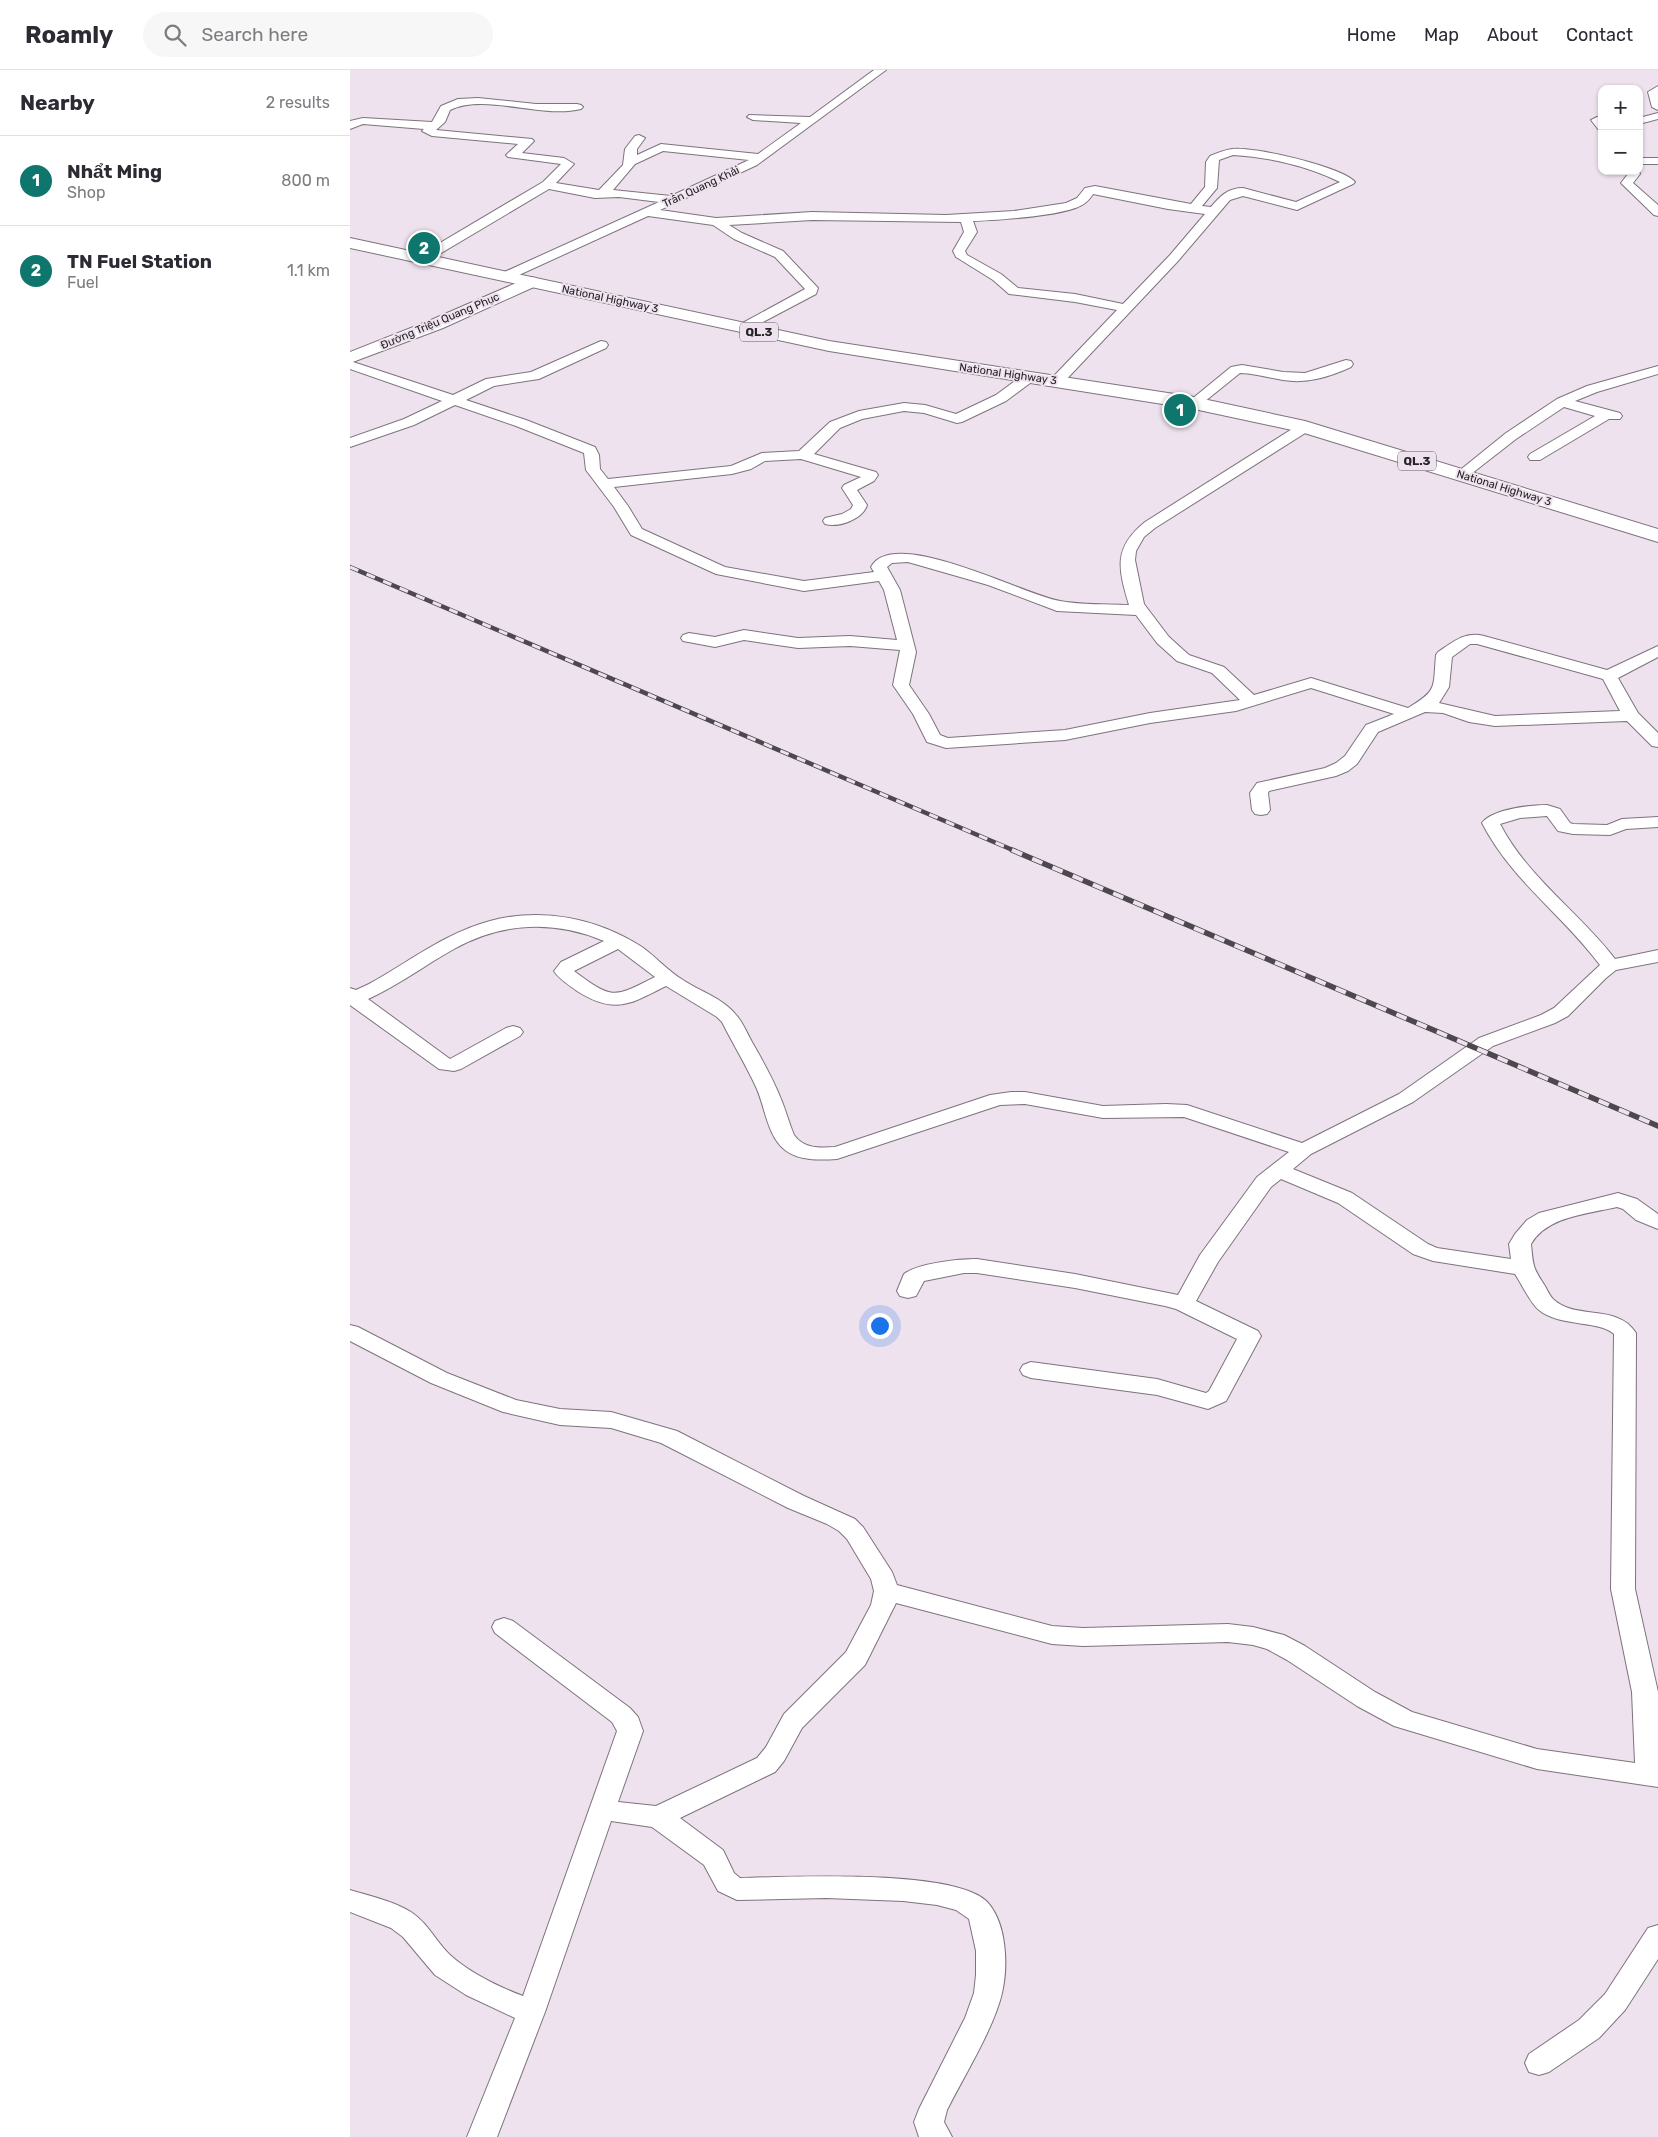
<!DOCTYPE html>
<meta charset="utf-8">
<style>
:root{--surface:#fff;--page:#f7f7f7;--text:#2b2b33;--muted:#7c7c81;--line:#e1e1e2;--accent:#0f766e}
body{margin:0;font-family:Rubik,sans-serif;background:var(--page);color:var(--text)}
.controls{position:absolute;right:15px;top:15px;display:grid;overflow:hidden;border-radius:10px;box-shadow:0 1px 4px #0004}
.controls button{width:45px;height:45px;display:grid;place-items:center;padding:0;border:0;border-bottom:1px solid var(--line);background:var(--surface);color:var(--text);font:25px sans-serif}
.you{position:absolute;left:529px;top:1255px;width:18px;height:18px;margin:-12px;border:4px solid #fff;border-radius:50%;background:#1a73e8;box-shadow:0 0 0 8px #1a73e833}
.badge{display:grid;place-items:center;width:32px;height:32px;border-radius:50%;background:var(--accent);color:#fff;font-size:16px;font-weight:700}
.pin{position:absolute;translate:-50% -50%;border:2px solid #fff;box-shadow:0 1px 5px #0006}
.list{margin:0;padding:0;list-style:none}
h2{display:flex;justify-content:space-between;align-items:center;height:65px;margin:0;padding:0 20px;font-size:21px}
h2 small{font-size:16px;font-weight:400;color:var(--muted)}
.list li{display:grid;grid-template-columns:32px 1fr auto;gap:15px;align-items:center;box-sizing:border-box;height:90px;padding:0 20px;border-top:1px solid var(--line)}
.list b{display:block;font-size:19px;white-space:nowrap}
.list p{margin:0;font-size:16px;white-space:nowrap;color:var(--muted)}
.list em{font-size:16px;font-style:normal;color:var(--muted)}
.icon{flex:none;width:28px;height:28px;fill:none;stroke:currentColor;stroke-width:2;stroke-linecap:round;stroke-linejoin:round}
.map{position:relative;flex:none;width:1308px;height:2067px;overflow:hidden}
header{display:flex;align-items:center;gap:30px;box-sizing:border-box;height:70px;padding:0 25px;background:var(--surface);border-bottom:1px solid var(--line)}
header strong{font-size:24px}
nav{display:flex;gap:28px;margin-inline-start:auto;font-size:18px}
.search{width:350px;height:45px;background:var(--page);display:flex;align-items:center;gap:12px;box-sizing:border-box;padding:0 18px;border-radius:28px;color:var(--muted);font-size:19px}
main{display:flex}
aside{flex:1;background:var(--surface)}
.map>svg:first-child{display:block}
</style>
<header>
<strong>Roamly</strong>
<div class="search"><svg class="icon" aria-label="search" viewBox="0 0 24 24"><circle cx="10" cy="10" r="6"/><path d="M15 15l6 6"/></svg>Search here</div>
<nav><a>Home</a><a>Map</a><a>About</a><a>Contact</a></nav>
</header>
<main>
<aside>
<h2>Nearby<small>2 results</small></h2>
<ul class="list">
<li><span class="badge">1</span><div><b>Nhẩt Ming</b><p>Shop</p></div><em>800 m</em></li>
<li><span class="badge">2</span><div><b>TN Fuel Station</b><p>Fuel</p></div><em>1.1 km</em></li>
</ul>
</aside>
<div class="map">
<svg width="1308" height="2067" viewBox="0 0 1308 2067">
<rect width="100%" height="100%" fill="#ede2ed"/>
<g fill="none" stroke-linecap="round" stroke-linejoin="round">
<g stroke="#7d737d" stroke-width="2">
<path id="minor" d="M524,0H536L407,95L310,140L366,148L462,142L596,145L664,141L716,133L727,128L735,118L745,116L841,134L855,117L856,92L860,86C867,83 875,80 882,79C903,76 992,97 1005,112L1003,114L947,140L893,126L880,130L828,191L712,314L707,315L700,311L702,308L767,240L725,232L659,224L643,210L606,187L603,181L614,162L611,152L462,150L379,155L392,163L433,181L468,218L466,224L394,262L389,261L387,258L389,255L455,219L425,187L384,169L363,155L298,146L158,210H150L148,207L150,204L309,132L269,127L245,128L199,119L76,192H68L66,189L68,186L193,112L211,94L158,87L156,85L168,74L82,66L72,61L74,59L13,54L0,59V51L13,48L82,52L91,36L108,29L128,28L186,34H227L231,35L233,37L231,39C191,49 136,23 100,40L95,52L86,60L182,69L184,71L172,83L214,88L224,94L206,113L249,120L273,95L275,79L285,66L289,65L295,68L287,79V85L311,74L408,84L451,53L403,50L397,47L399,45L460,47ZM313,81L399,90L321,126L263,120L285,94ZM883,85C918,87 958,96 990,112L946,132L893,118C878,118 870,126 861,137L852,136L867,118L869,90ZM743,124L818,139L855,144L820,185L773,234L725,224L668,218L651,204L617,185L615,181L627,162L623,151C645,150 720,146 735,133C738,131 741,127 743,124Z
M1308,16V40L1302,37L1298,22Z
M1308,43V49L1289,54V48Z
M1247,47H1252V60L1248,59L1241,50Z
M1289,88H1308V94H1289Z
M1277,101H1289L1290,104L1283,113L1308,135V146L1304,145L1273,115L1271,113L1278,104Z
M251,271L256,272L258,275L256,278L189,309L144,316L116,330L176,350L245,377L249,385L250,399L258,409L381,396L412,383L449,381L480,352L509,341L554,333L575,335L606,344L646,325L673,305H683L685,308L683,311L656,331L612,352L607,353L574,343L554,341L512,349L490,358L464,384L526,402L528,405L524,411L507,420L517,435C513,449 489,458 475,454L473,451L475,448L492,444L501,439L503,435L492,418L494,415L511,407L451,389L415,391L401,399L382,404L264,417L278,436L292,459L375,497L454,511L524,502L521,497C543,455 676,526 710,531C732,535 756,534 779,535C768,498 763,478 795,452L950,354H960L962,357L960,360L805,458L794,467L786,481L785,490L794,534L819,567L839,585L874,597L904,625L961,608L1058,638C1088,620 1083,618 1086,585L1088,582C1103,572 1115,561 1134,566L1257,600L1308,576V587L1268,608L1288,643L1308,663V677L1302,676L1277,651L1145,656L1119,652L1093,643L1075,642L1028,662L1007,694L998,701L986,706L919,721L918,723L920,740L917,744L911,745L905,744L902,740L900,723L907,713L975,698L986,693L995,686L1016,655L1044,644L961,618L886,641L800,653L715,670L596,678L577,672L563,644L543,615L550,580L500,576L448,578L394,570L365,577L333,571L331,568L333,565L339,563L365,567L394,560L448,568L500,566L547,570L534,520L529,511L454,521L366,504L281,465L264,437L236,400L234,383L166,356L105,335L64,355L0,377V368L54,349L92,331L0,299V291L103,325L136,309L181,302ZM558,492L638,515L707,541L786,545L807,573L827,591L862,603L890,630L800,643L715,660L598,668L590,665L579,644L559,615L566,582L550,520L537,497L542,493ZM1120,574H1127L1253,609L1270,641L1145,646L1089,633L1099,617L1102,587Z
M996,290L1001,291L1003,294L1001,297C979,307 957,314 933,310C919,308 904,303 890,303L849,336L844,337L837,333L881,297L892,295L933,302L955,303Z
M1308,296V304L1247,322L1225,331L1270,343L1272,346L1270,349H1259L1190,390H1180L1178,387L1180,384L1245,346L1214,337L1166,369L1116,408H1106L1104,405L1156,363L1207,329L1237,316Z
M1197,735L1210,739L1220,753L1223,754L1257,755L1272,749L1308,747V757L1276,759L1260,765L1223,764L1208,761L1197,746L1170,748L1150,754C1178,808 1229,842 1265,889L1308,880V892L1266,900L1256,908L1218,946L1205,953L1143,976L1063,1032L961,1084L943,1099L1002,1123L1078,1174L1087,1178L1161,1189L1159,1174L1165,1164L1177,1150L1189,1143L1268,1123L1287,1129L1308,1144V1159L1286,1150L1273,1139L1267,1137C1238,1144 1197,1146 1181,1174C1183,1196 1183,1198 1195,1216C1197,1220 1200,1226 1203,1229C1226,1251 1267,1233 1286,1263L1285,1519L1308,1622V1717L1187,1699L1044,1656L1007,1636L937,1590L917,1579L903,1575L878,1572L733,1576L702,1574L546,1533L515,1595L452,1658L434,1691L425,1702L330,1748L373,1780L384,1803L390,1808C437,1807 611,1798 639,1834C657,1856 658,1897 652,1923C644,1958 614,2006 597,2040L594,2052L602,2067H569L564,2052L569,2039L615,1948L624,1923L626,1905V1881L619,1849L606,1840L587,1835L553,1831L476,1828L387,1830L368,1821L354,1795L302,1757L261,1751L195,1942L147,2067H117L165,1948L116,1925L85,1905L53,1867L41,1858L0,1842V1820C20,1826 43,1831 61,1842C78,1853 86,1872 100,1885C120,1903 147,1916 173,1926L267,1661L262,1652L145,1563L142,1557L145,1551L154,1548L163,1551L280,1638L288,1647L293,1661L268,1732L306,1736L407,1688L416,1677L434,1644L496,1582L521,1535L524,1521L521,1509L497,1469L489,1461L477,1454L438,1438L311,1373L261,1358L210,1355L153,1342L81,1313L0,1271V1255L8,1257L97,1303L166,1330L210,1339L261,1342L327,1361L454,1426L505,1449L513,1457L542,1502L547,1515L702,1556L733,1558L878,1554L903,1557L934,1565L955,1576L1025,1622L1062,1642L1187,1679L1285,1693L1282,1622L1261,1519L1264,1264C1249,1250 1209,1257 1189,1240C1181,1234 1171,1213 1165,1204L1083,1191L1063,1184L988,1133L931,1109L921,1117L868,1192L846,1231L908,1261L911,1266L876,1331L858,1339L807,1325L681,1308L673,1305L670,1300L673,1295L681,1292L807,1309L856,1323L859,1321L887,1269L826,1239L815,1236L725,1218L627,1203H614L574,1211L566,1226L558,1228L550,1226L547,1221L554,1204C568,1193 609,1189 627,1189L725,1204L828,1225L850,1185L907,1107L939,1082L834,1047L753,1048L675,1034L650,1035L487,1089C470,1090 449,1091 435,1080C417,1066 415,1036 406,1017C396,995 383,974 372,952L367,947L316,916C280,934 265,945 227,921C219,915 209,909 204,901L211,892L254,871C204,850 152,852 104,879C75,895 49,915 18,929L100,989L156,958L163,956L170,958L173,962L170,966L111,999L104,1001L89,999L0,935V918L6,920L19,914C59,892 95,863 140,851C192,837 247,848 292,877C306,887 318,901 333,910C351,922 373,928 387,946C393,953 397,963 402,972C413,991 423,1009 431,1029C436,1041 439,1053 444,1065C454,1079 470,1078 485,1077L640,1025L661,1022H675L753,1036L816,1034L837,1035L952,1073L1049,1024L1129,968L1191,945L1204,938L1250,895C1212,844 1162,811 1132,753C1142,739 1180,735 1197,735ZM268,879L305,907C263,928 263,930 224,901Z
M1308,1855V1889L1275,1940L1249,1968L1199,2002L1189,2005L1179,2002L1175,1993L1179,1984L1229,1950L1255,1924L1298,1858Z"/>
</g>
<g stroke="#7d737d" stroke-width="2">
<path id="secondary" d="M180,207L186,208L189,212L186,216L93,258L0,293V282L81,250Z"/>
</g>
<g stroke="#7d737d" stroke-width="2">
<path id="trunk" d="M0,168L479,271L844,327L955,351L1308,459V472L951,362L844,339L479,281L0,178Z"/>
</g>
<use href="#minor" fill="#fff" fill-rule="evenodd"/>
<use href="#secondary" fill="#fff" fill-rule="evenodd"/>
<use href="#trunk" fill="#fff" fill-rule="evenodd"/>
<g stroke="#4d484d" stroke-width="4.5">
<path id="rail-far1" d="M0,497L665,781"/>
</g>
<g stroke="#4d484d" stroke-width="5.5">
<path id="rail" d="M662,780L1308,1056"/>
</g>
<use href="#rail-far1" stroke="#ede2ed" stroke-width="3" stroke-dasharray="9" stroke-linecap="butt"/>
<use href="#rail" stroke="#ede2ed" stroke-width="4" stroke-dasharray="11" stroke-linecap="butt"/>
</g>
<g text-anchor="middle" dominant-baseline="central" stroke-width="4" stroke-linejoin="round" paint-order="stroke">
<g font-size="11" fill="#252125" stroke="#ede2ed">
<text transform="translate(351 117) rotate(-25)">Trần Quang Khải</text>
<text transform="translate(260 229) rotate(12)">National Highway 3</text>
<text transform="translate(90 251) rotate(-23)">Đường Triệu Quang Phục</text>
<text transform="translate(658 304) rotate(8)">National Highway 3</text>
<text transform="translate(1154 418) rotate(17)">National Highway 3</text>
</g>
<g fill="#ede2ed" stroke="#615b61" stroke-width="1">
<rect x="390" y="252.5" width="38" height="19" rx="4"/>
<rect x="1048" y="381.5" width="38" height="19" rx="4"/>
</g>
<g font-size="12" font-weight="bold" fill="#252125">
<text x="409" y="262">QL.3</text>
<text x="1067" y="391">QL.3</text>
</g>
</g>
</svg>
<div class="controls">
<button>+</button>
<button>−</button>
</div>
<div class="you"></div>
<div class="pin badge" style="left:830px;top:340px">1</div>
<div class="pin badge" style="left:74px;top:178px">2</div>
</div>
</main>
